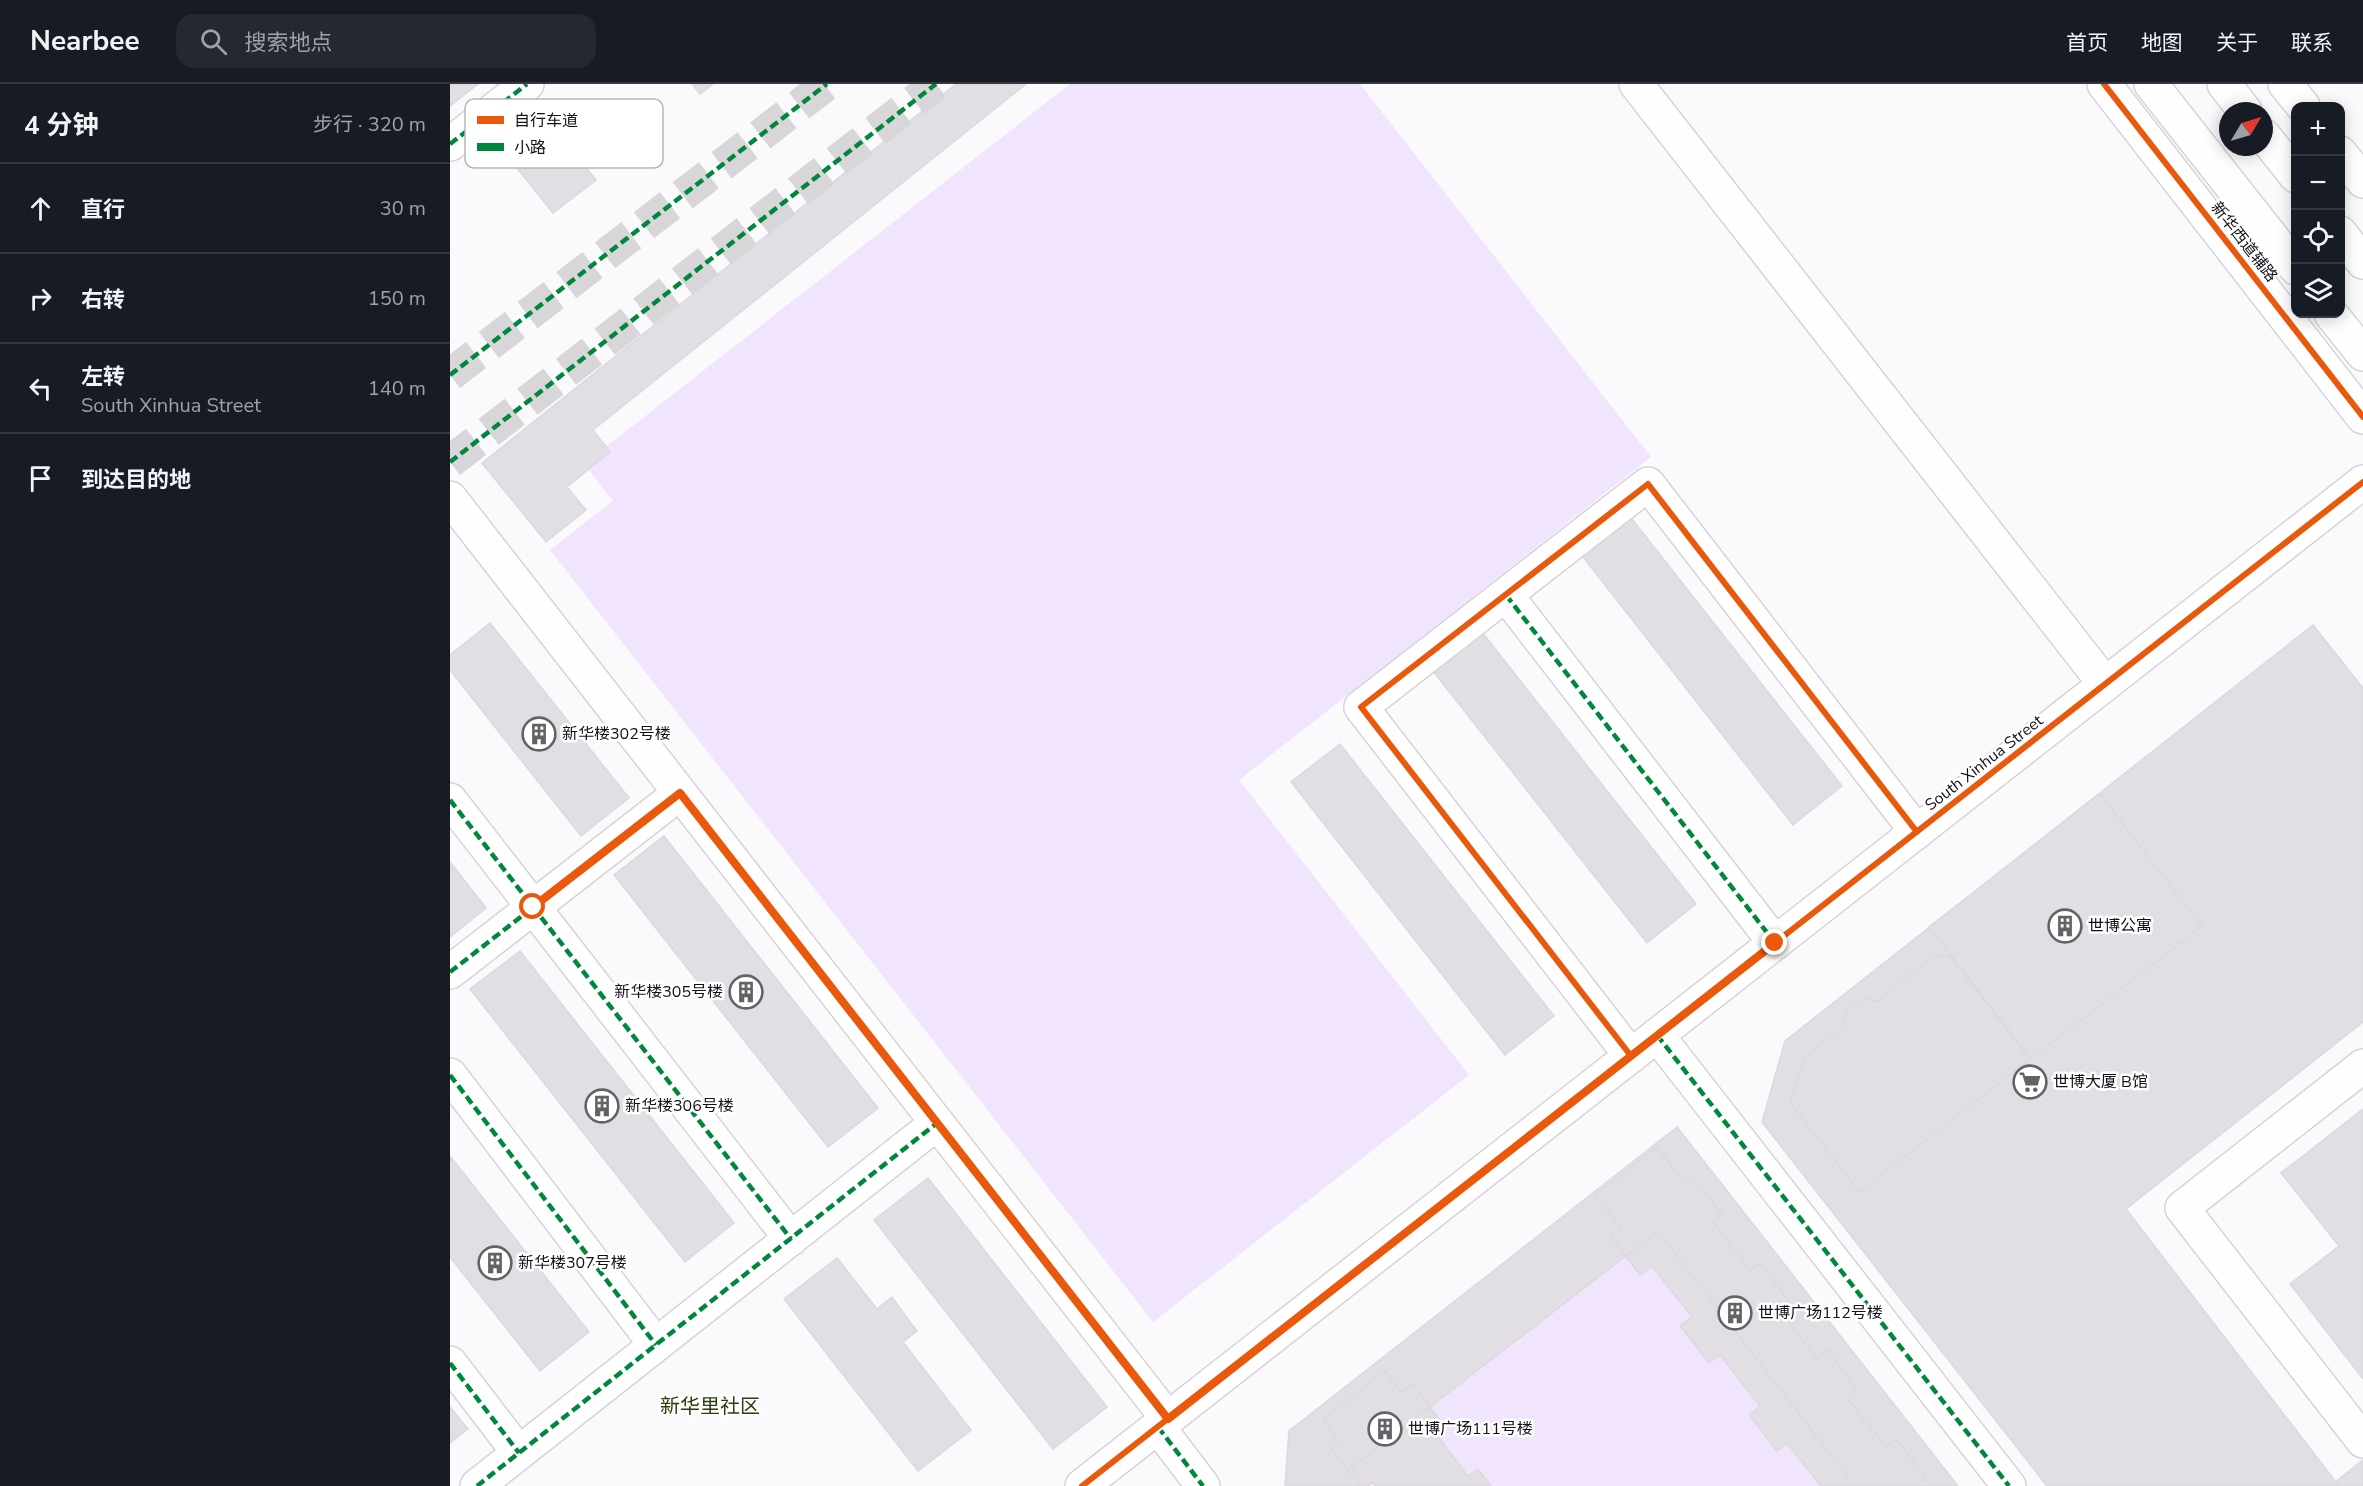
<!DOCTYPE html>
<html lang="zh">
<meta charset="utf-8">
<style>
:root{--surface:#171b24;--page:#242831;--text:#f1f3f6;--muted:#9ea1a6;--line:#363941}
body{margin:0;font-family:"Nunito Sans","Noto Sans SC",sans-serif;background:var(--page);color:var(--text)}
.controls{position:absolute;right:18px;top:18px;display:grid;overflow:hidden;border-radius:12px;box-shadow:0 3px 15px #0003}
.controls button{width:54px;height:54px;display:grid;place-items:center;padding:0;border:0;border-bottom:2px solid var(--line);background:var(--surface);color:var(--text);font:30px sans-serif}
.compass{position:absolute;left:1769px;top:18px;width:54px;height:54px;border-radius:50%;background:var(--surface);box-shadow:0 3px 15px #0003;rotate:52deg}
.stop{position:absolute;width:18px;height:18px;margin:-14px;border:4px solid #ea580c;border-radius:50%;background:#fff}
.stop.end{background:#ea580c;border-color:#fff;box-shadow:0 2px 6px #0008}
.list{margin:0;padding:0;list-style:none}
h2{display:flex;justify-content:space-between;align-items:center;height:78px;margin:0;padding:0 24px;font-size:26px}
h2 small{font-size:20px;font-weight:400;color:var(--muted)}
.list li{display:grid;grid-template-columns:39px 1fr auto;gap:18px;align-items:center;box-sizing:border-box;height:90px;padding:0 24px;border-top:2px solid var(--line)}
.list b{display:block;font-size:22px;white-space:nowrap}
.list p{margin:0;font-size:20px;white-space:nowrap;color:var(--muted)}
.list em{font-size:20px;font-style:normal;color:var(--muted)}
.icon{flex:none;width:33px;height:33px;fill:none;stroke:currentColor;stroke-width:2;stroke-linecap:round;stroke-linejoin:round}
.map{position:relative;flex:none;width:1913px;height:1402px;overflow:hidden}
header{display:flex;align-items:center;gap:36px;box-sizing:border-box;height:84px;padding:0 30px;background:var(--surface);border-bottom:2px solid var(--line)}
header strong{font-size:28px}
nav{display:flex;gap:33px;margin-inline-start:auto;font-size:21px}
.search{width:420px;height:54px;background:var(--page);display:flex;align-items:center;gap:15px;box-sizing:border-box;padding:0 21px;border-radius:18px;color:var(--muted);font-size:22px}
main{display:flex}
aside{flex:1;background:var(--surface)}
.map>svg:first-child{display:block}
</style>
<header>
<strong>Nearbee</strong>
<div class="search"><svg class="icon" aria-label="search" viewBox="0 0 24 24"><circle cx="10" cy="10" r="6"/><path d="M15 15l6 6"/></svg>搜索地点</div>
<nav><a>首页</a><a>地图</a><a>关于</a><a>联系</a></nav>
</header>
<main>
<aside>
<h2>4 分钟<small>步行 · 320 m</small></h2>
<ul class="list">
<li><svg class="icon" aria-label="ahead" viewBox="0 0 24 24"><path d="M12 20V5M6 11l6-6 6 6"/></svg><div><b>直行</b></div><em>30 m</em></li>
<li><svg class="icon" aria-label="right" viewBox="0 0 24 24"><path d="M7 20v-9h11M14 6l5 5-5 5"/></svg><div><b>右转</b></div><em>150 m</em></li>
<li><svg class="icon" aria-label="left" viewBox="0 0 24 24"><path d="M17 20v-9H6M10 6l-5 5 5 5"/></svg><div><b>左转</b><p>South Xinhua Street</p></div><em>140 m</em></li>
<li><svg class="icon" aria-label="arrive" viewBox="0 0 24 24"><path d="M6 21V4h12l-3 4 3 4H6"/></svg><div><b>到达目的地</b></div></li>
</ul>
</aside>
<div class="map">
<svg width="1913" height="1402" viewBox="0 0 1913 1402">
<rect width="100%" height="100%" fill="#faf9fb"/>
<path fill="#f1e4fd" d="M620,0H910L1201,373L789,696L1019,991L703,1238L100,466L163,417L134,380Z
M1208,1147L1405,1402H915L901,1384Z"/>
<path fill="#e1dfe4" stroke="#dcd9de" stroke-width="1.5" d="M0,0H28L0,22Z
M242,0H263L250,10Z
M506,0H576L143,346L160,368L117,403L136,426L96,458L32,379Z
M94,29L146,96L103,129L50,63Z
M1178,430L1392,702L1343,741L1129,468Z
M40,539L179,714L131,752L0,586V571Z
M1863,541L1913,604V938L1676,1125L1889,1402H1597L1312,1038L1335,957Z
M1032,548L1246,820L1197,859L983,587Z
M890,660L1104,932L1055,971L841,698Z
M1650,710L1752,842L1581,975L1479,843Z
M214,752L428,1024L378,1063L164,791Z
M0,778L36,824L0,853Z
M70,867L284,1139L235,1178L20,905Z
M1484,871L1500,872L1580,975L1409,1108L1340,1018L1357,971L1395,942V928L1413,914L1428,917Z
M1913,1025V1295L1840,1200L1889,1162L1831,1089Z
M1227,1043L1508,1402H1405L1208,1147L901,1384L915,1402H835L839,1347Z
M1207,1063L1233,1097L1241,1091L1272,1130L1262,1137L1300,1186L1309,1179L1339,1217L1329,1225L1367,1275L1377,1266L1407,1305L1397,1314L1436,1363L1446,1355L1476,1393L1464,1402H1371L1337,1359L1327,1367L1299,1331L1310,1322L1270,1271L1259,1279L1230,1242L1242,1233L1202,1182L1190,1191L1161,1153L1171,1145L1145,1111Z
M0,1072L139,1248L90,1287L0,1173Z
M478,1094L657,1323L603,1365L424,1136Z
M387,1174L427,1225L442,1213L467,1247L453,1258L521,1346L468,1387L334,1215Z
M935,1287L951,1308L962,1300L994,1341L985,1349L1018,1392L1028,1385L1041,1402H926L923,1398L918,1402H910L881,1364L889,1357L873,1336Z
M0,1323L18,1345L0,1359Z
M1913,1376V1402H1889L1885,1398Z"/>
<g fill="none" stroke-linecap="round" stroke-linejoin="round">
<path stroke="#d8d6d9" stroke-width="33" stroke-dasharray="33 16" stroke-linecap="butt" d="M0,291L377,0
M0,378L486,0"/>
<g stroke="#d6d3d9" stroke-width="36">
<path id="minor" d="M1186,0L1655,600
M1654,0L1913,333
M1835,0L1853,22
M0,60L77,0
M1890,69L1913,97
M0,414L718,1335
M1056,511L1325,859
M0,716L341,1155
M0,888L230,709
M1207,951L1559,1402
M1181,972L911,623L1198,400L1467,748
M1913,982L1732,1124L1913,1357
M0,991L206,1261
M0,1279L69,1369
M708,1343L753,1402
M27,1402L487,1039
M632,1402L1913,398"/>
</g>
<g stroke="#d6d3d9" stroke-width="36">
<path id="major" d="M1701,0L1846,184
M1774,0L1795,27
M1814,52L1846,92
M1890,149L1913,178
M1881,230L1913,270"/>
</g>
<use href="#minor" stroke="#fefefe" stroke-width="33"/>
<use href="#major" stroke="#fefefe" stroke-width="33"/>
<path stroke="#00873e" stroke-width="4.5" stroke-dasharray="9 4.5" stroke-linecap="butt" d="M0,60L77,0
M0,291L377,0
M0,378L486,0
M1056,511L1325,859
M0,716L341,1155
M0,888L230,709
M1207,951L1559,1402
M0,991L206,1261
M0,1279L69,1369
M708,1343L753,1402
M27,1402L487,1039"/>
<g stroke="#fff" stroke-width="10">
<path id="cycleway" d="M1654,0L1913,333
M1181,972L911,623L1198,400L1467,748
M632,1402L1913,398"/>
</g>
<use href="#cycleway" stroke="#e8590c" stroke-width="6"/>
</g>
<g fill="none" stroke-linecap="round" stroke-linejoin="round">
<path stroke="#ea580c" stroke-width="8" d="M83,823L230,709L718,1335L1325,859"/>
</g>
<defs>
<g id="building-ring" transform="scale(1.725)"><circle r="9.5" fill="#fff" stroke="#646267" stroke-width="1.5"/><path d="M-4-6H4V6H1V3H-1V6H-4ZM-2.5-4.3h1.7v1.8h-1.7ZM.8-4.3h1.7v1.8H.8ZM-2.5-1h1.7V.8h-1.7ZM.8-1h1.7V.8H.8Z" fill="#646267"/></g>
<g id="supermarket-ring" transform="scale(1.725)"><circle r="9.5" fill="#fff" stroke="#646267" stroke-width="1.5"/><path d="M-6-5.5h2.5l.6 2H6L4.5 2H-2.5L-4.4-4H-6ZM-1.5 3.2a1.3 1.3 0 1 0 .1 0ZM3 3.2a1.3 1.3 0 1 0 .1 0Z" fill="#646267"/></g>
</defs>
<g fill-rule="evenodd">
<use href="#building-ring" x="89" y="650"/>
<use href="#building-ring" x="1615" y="842"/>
<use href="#building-ring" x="296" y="908"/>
<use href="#supermarket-ring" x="1580" y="998"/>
<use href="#building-ring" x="152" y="1022"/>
<use href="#building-ring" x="45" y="1179"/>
<use href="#building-ring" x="1285" y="1229"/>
<use href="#building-ring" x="935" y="1345"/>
</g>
<g text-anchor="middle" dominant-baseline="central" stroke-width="5" stroke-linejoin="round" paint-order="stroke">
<g font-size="16" fill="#141018" stroke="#fff">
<text transform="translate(1794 158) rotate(52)">新华西道辅路</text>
<text transform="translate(1534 679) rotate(-38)">South Xinhua Street</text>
</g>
<g font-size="16" fill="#141018" stroke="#fff" text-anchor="start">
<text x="112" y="650">新华楼302号楼</text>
<text x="1638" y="842">世博公寓</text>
<text x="273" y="908" text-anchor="end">新华楼305号楼</text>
<text x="1603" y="998">世博大厦 B馆</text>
<text x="175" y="1022">新华楼306号楼</text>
<text x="68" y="1179">新华楼307号楼</text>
<text x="1308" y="1229">世博广场112号楼</text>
<text x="958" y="1345">世博广场111号楼</text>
</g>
<g font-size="20" fill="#2a3f0b" stroke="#fff">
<text x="260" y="1322">新华里社区</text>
</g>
</g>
<rect x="15" y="15" width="198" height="69" rx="9" fill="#fff" stroke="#b8b7ba" stroke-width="1.5"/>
<rect x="27" y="32" width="27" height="8" fill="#e8590c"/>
<rect x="27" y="59" width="27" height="8" fill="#00873e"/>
<g font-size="16" fill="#141018">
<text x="64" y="42">自行车道</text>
<text x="64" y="69">小路</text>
</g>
</svg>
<div class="controls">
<button>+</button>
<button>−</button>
<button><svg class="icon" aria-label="locate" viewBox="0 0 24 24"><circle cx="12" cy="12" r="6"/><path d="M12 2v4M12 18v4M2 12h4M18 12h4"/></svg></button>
<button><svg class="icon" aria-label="layers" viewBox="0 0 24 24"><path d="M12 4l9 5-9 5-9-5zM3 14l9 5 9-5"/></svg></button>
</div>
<svg class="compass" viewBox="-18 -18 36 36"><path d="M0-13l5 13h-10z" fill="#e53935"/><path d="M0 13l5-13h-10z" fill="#9ea1a6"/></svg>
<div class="stop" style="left:83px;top:823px"></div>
<div class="stop end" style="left:1325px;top:859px"></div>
</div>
</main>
